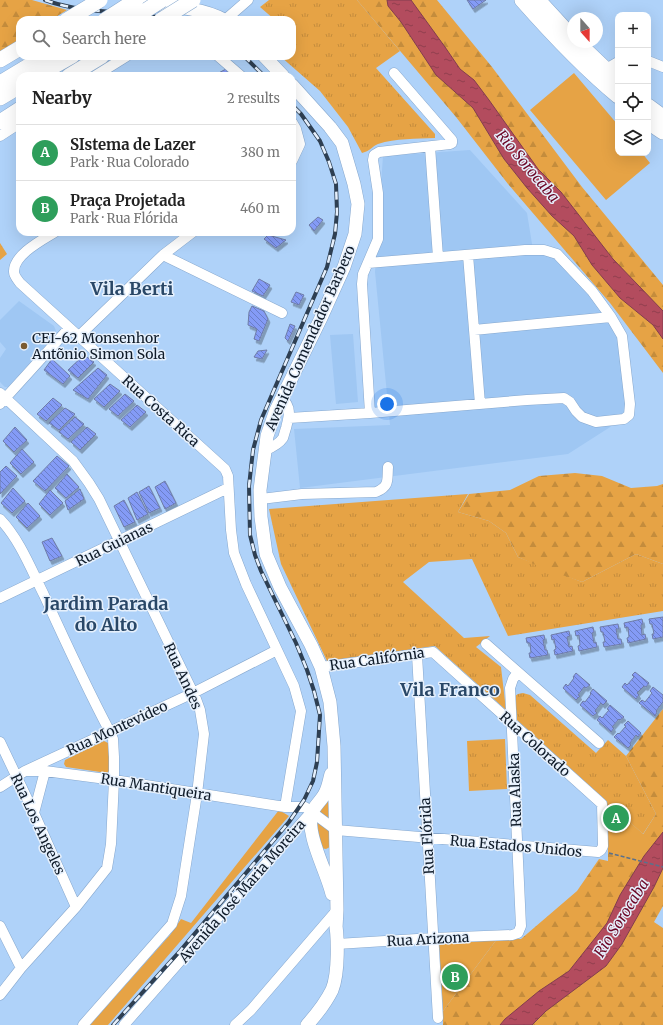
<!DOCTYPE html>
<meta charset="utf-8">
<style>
:root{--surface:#fff;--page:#f6f6f6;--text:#222;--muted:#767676;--line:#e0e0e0;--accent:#1a73e8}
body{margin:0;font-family:Merriweather,serif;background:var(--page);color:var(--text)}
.controls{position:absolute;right:12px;top:12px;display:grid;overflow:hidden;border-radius:8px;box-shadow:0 4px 16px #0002}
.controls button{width:36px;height:36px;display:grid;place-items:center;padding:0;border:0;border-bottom:1px solid var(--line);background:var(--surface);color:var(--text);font:20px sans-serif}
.compass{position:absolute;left:567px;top:12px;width:36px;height:36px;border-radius:50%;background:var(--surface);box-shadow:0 4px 16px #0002;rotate:159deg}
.you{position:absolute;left:387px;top:404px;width:14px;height:14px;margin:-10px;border:3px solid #fff;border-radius:50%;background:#1a73e8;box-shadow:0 0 0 6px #1a73e833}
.badge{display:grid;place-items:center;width:26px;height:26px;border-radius:50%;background:var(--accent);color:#fff;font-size:13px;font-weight:700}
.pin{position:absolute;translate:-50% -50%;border:2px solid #fff;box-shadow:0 1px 4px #0006}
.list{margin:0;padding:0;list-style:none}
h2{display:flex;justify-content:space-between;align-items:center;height:52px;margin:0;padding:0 16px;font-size:17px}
h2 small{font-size:13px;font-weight:400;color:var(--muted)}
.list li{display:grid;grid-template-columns:26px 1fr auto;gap:12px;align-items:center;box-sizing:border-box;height:56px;padding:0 16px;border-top:1px solid var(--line)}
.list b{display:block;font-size:15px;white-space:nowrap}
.list p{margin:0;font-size:13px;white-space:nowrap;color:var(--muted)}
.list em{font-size:13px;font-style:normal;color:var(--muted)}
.icon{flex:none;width:22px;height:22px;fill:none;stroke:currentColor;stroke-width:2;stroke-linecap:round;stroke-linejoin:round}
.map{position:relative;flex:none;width:663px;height:1025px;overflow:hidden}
.search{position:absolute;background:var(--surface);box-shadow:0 4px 16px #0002;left:16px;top:16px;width:280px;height:44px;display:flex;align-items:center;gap:10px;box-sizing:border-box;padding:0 14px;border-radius:12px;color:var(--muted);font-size:15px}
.panel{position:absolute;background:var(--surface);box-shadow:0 4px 16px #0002;left:16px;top:72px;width:280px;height:164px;border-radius:12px}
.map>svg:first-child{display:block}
</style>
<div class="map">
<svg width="663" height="1025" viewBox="0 0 663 1025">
<defs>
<pattern id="grass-tufts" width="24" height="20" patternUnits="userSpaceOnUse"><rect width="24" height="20" fill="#e6a345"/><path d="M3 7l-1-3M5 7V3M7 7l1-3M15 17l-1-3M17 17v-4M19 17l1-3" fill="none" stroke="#c48c3c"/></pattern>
<pattern id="forest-firs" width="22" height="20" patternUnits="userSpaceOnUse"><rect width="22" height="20" fill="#e6a345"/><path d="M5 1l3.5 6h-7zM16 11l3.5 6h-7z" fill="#c48c3c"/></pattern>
<pattern id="water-ripples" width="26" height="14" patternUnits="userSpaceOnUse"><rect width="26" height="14" fill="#b34c5e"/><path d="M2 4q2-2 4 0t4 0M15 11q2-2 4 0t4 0" fill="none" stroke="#903e4e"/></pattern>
<pattern id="building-back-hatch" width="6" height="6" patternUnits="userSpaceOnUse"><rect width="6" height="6" fill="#849bf6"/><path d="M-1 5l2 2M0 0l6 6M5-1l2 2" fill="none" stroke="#6a7ec7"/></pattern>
<filter id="shadow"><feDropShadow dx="2" dy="3.5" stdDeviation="0" flood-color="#0004"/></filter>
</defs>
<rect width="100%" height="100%" fill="#afd2f9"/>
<path fill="#9fc7f3" d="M470,150L527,213L533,250L557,254L622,336L629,415L568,454L300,488L294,429L390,425L375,272L383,156Z
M19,301L54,326L56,331L55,335L8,387H5L0,382V358L6,349L0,342V320Z
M353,334L358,402L336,404L330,335Z"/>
<path fill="url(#grass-tufts)" d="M269,0H357L400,51L376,68L435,134V138C416,139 396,138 378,144C372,146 371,151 362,153L348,127L320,91L280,56H292V20H275L260,7Z
M468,494L458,512L489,521L506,533L518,557L582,582L636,554L663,564V611L508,636L472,559L429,562L403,582L464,638L490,636L476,647L501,667L506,710L435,646L327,661L281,564L269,509Z
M523,693L530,695L596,753L608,740L626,756L656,814L643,834L517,720L515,696L518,694Z
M505,739L507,789L469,791L467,741Z"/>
<path fill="url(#forest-firs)" d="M0,0H32L67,10L51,20H20V39L0,52Z
M357,0H437L492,67L582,187L663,285V373L610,303L508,184L456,117Z
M0,243L7,254L0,260Z
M575,473L602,476L631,488L657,486L663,484V564L636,554L582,582L545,569L518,557L506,533L489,521L458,512L469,494L510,490L539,476Z
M663,709V906L654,922L663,928V1025H443V1011L497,939H521L577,891L599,859L608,861V853L628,858L656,814L626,756Z"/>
<path fill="#e6a345" d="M574,73L618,125V153H642L650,163L606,200L530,110Z
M104,741L108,743L111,757L110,770L107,773L66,767L64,764L65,760Z
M333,781L330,847L326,849L321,848L314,815Z
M607,801L654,844L640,862L608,853Z
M279,810L289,816L108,1025H90L170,935L181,919L191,923Z
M497,939L443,1011L439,943Z"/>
<path fill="url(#water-ripples)" stroke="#823d4e" d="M387,0H411L445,47L460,69L474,80L489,100L538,169L561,192L613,259L663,311V339L653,325L620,298L592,265L574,236L552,216L527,188L504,159L473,108L436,75L401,22L388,6Z
M663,832V868L654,887L622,944L606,966L546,1011L532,1025H500L505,1019L539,991L569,971L607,923L620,895L644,856Z"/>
<path fill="url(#building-back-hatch)" stroke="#6f7ca6" filter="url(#shadow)" d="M467,0H486L473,9Z
M226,69L229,75L226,76H213Z
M318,217L323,220L314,231L309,225Z
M268,235L286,240L276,248L264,239Z
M259,279L270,285L263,296L252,291Z
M296,292L304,295L299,305L291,302Z
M252,306L264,311L268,319L259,341L254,339L257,329L248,325L249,312Z
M290,324L295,326L288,341L285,338Z
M267,350L262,359L254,357L258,351Z
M84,355L94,362L78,378L68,370Z
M52,359L70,376L63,384L44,370Z
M98,368L107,375L88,399L73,390Z
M110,384L120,391L104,407L94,399Z
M125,394L134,401L118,416L109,409Z
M53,398L62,405L46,421L37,414Z
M137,405L146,412L130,427L121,420Z
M65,408L75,414L59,430L49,423Z
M75,417L84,424L68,439L59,432Z
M15,427L27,440L14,452L3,441Z
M87,427L96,434L80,450L71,442Z
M22,449L34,462L21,474L10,463Z
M57,456L69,466L45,491L33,481Z
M6,466L17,476L0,494V472Z
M67,474L79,487L66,498L55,488Z
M165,481L176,503L165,509L155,487Z
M149,486L160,508L149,513L139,492Z
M13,488L25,501L12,513L1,503Z
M80,489L84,499L68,510L65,501Z
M50,490L63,503L50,515L39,504Z
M137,492L148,514L137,520L128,498Z
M124,500L135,522L124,527L114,506Z
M28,503L40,516L27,528L16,517Z
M52,538L62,556L50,561L42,542Z
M663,617V637L653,639L652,634H654L652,624H650L649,619Z
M642,619L643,624L641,625L642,635L645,634L646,639L628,643L627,638L629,637L628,627L625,628L624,623Z
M618,624L619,629H616L618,639H621L622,644L604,647L603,642H605L603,632H601L600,627Z
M593,627L594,632L592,633L594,643L596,642L597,647L579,651L578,646L580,645L579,635L576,636L575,631Z
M569,631L570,636L567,637L569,647L572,646L573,651L555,655L554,650L556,649L554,639L552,640L551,635Z
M544,635L545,640H543L545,650H547L548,655L530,658L529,653H531L530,643H527L526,638Z
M635,672L649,683L646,687L644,686L637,693L639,695L636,699L622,687L625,683L627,685L634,677L632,675Z
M576,673L590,685L586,688L584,687L578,695L580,696L576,700L563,688L566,684L568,686L574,678L573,677Z
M653,687L663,695V702L656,711L657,712L655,716L639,703L642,700L645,702L652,693L650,691Z
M593,689L607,701L603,705L601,703L595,711L597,713L593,716L580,705L583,701L585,702L591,694L590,693Z
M610,705L624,717L620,720L619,719L612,727L614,728L611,732L597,720L600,716L602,718L609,710L607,709Z
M628,721L641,733L638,737L636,735L630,743L631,745L628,748L614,737L618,733L619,734L626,726L624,725Z"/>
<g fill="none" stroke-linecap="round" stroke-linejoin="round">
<g stroke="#87a8ce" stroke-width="11">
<path id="minor" d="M225,20L248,0
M218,56L241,76
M648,61L663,67
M606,69L618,62
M95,76L127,56
M292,122L296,129L300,144L292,161
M0,136L20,123
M430,147L438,257
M55,232C42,240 13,255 14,272C14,276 18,280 20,283L225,469L228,476L231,530L234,553L246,584L294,686L301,711L285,807H305L336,830L598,852L601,850L603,846L602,804L433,652L321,667
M163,255L193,232
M468,255L480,404
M474,330L611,317
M79,336L163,255L282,313
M0,393L73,461L89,483L99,499L196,699L200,710L204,734L197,794L181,896L172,924L83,1025
M0,404L69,328
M370,413L362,284L363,274L378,239V193L373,160L374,155L379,152L450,144L452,143V140L394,73
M289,418L370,413L527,400L564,398L570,402L576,411L582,417L596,422L624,419L629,415L630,404L622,336L611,317L592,291L557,254L544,250H525L368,263
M264,451C271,448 279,444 283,438C284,435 285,431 286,428C289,416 292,408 282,398
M261,499L302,494L376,492C390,486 387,480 388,467
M0,519C20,540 31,569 44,595C65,641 86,687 110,732L113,739L114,757V780L111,844L107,868L76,907L21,968L0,995
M0,598L228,488
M486,644L599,743
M417,655L438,1018
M0,742L34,813L76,907
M28,771H45L114,780L285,807
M0,787L25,771L193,693L277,650
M34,813L45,771
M0,926L21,968
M337,944L433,938L512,935L518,933L521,926L510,688L513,679L518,672
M124,1025L312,811
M235,1025L251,1010L337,910"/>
</g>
<g stroke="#87a8ce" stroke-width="14">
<path id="major" d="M129,0C154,4 203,7 224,20
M264,56L283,76
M292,85L330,127L342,143L354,184L358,204L355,234L344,267L320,320L276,410L267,436L260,490L261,517L266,554L280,587L311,645L321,667L330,702L334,746L337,910L336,928
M331,774C329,781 328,789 324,795C321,801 314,806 312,813C305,833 327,872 332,894
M307,1025C316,1015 326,1002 332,990C339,973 338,936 335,919"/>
</g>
<g stroke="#87a8ce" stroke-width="16">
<path id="highway" d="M522,0C552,34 583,67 618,96
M538,0L573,38
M577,42L618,81
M0,60L20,48
M37,76L72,56
M69,76L102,56
M0,83L45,56
M0,98L20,86
M648,106L663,117
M0,122L20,109
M648,122L663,132"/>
</g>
<path stroke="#5b718b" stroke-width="1.5" stroke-dasharray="4 2" stroke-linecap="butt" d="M609,853L663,867"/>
<use href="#minor" stroke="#fff" stroke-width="10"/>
<use href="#major" stroke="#fff" stroke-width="13"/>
<use href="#highway" stroke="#fff" stroke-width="15"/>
<g stroke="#2e3f52" stroke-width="4">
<path id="rail" d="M45,0C86,15 132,10 174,20
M244,56L264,76
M113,1025L180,951L289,822L304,800L313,781L317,762L320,715L314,691L307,670L296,643L261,571L255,555L250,535L249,486L253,450L261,420L327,267L335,234L337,212L336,184L329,162L320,141L301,114L292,105"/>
</g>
<use href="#rail" stroke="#e6f0fc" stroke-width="2.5" stroke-dasharray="8" stroke-linecap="butt"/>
<g stroke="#87a8ce" stroke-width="16" stroke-linecap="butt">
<path id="highway-bridge" d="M67,20L100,0
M105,20L136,0
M131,20L162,0
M161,20L193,0"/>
</g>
<use href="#highway-bridge" stroke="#fff" stroke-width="15"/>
</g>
<circle fill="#7a5a30" stroke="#e6f0fc" stroke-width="1.5" cx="24" cy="346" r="4"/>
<g text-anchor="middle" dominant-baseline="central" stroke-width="3" stroke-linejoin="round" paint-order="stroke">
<g font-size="14" fill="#0f1b29" stroke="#e6f0fc" text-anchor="start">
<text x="32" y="338">CEI-62 Monsenhor<tspan x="32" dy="16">Antõnio Simon Sola</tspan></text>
</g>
<g font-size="14" fill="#0f1b29" stroke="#e6f0fc">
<text transform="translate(310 338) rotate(-66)">Avenida Comendador Barbero</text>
<text transform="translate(161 411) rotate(42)">Rua Costa Rica</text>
<text transform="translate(114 544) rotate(-26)">Rua Guianas</text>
<text transform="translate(377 659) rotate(-8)">Rua Califórnia</text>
<text transform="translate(183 676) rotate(65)">Rua Andes</text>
<text transform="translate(117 728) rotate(-25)">Rua Montevideo</text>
<text transform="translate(535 744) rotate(42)">Rua Colorado</text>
<text transform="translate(156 787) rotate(9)">Rua Mantiqueira</text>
<text transform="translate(515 790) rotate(-92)">Rua Alaska</text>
<text transform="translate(38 824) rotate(65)">Rua Los Angeles</text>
<text transform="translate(427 836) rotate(-93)">Rua Flórida</text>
<text transform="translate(516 846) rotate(5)">Rua Estados Unidos</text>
<text transform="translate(242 891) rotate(-49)">Avenida José Maria Moreira</text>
<text transform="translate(428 939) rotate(-3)">Rua Arizona</text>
</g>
<g font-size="15" font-style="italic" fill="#6c0626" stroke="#e6f0fc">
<text transform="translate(528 166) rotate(50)">Rio Sorocaba</text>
<text transform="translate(621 918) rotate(-58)">Rio Sorocaba</text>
</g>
<g font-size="18" font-weight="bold" fill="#294767" stroke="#e6f0fc">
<text x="132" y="288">Vila Berti</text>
<text x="106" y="603">Jardim Parada<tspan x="106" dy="21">do Alto</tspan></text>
<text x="450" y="689">Vila Franco</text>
</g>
</g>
</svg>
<div class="controls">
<button>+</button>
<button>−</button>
<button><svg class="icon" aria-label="locate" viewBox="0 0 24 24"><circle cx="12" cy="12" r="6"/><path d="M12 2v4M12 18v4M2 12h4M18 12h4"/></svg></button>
<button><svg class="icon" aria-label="layers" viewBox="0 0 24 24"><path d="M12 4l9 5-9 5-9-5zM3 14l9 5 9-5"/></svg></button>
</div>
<svg class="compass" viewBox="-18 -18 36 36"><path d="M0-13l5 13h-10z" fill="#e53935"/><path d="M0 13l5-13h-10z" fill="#767676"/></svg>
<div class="you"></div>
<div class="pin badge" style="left:616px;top:818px;background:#2e9e5b">A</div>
<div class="pin badge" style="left:455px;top:977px;background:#2e9e5b">B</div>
<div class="search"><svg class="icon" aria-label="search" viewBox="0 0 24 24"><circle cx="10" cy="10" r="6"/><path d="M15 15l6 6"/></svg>Search here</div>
<section class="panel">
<h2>Nearby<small>2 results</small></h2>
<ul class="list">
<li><span class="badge" style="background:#2e9e5b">A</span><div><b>SIstema de Lazer</b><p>Park · Rua Colorado</p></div><em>380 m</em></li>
<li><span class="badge" style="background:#2e9e5b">B</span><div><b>Praça Projetada</b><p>Park · Rua Flórida</p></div><em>460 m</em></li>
</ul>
</section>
</div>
